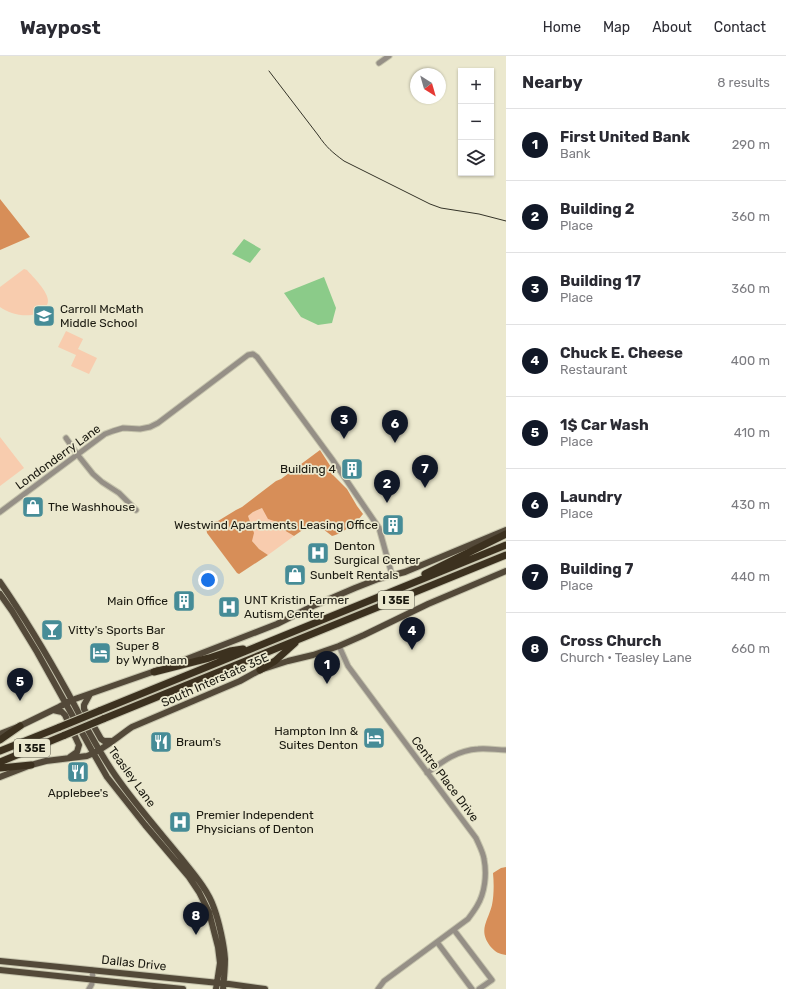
<!DOCTYPE html>
<meta charset="utf-8">
<style>
:root{--surface:#fff;--page:#f2f2f3;--text:#2b2b33;--muted:#7c7c81;--line:#e1e1e2;--accent:#111827}
body{margin:0;font-family:Rubik,sans-serif;background:var(--page);color:var(--text)}
.controls{position:absolute;right:12px;top:12px;display:grid;overflow:hidden;border-radius:0px;box-shadow:0 1px 3px #0004}
.controls button{width:36px;height:36px;display:grid;place-items:center;padding:0;border:0;border-bottom:1px solid var(--line);background:var(--surface);color:var(--text);font:20px sans-serif}
.compass{position:absolute;left:410px;top:12px;width:36px;height:36px;border-radius:50%;background:var(--surface);box-shadow:0 1px 3px #0004;rotate:143deg}
.you{position:absolute;left:208px;top:524px;width:14px;height:14px;margin:-10px;border:3px solid #fff;border-radius:50%;background:#1a73e8;box-shadow:0 0 0 6px #1a73e833}
.badge{display:grid;place-items:center;width:26px;height:26px;border-radius:50%;background:var(--accent);color:#fff;font-size:13px;font-weight:700}
.pin{position:absolute;translate:-50% -33px;filter:drop-shadow(0 1px 2px #0008)}
.pin::after{content:'';position:absolute;top:21px;width:14px;height:12px;background:inherit;clip-path:polygon(0 0,100% 0,50% 100%)}
.list{margin:0;padding:0;list-style:none}
h2{display:flex;justify-content:space-between;align-items:center;height:52px;margin:0;padding:0 16px;font-size:17px}
h2 small{font-size:13px;font-weight:400;color:var(--muted)}
.list li{display:grid;grid-template-columns:26px 1fr auto;gap:12px;align-items:center;box-sizing:border-box;height:72px;padding:0 16px;border-top:1px solid var(--line)}
.list b{display:block;font-size:15px;white-space:nowrap}
.list p{margin:0;font-size:13px;white-space:nowrap;color:var(--muted)}
.list em{font-size:13px;font-style:normal;color:var(--muted)}
.icon{flex:none;width:22px;height:22px;fill:none;stroke:currentColor;stroke-width:2;stroke-linecap:round;stroke-linejoin:round}
.map{position:relative;flex:none;width:506px;height:933px;overflow:hidden}
header{display:flex;align-items:center;gap:24px;box-sizing:border-box;height:56px;padding:0 20px;background:var(--surface);border-bottom:1px solid var(--line)}
header strong{font-size:19px}
nav{display:flex;gap:22px;margin-inline-start:auto;font-size:14px}
main{display:flex}
aside{flex:1;background:var(--surface)}
.map>svg:first-child{display:block}
</style>
<header>
<strong>Waypost</strong>
<nav><a>Home</a><a>Map</a><a>About</a><a>Contact</a></nav>
</header>
<main>
<div class="map">
<svg width="506" height="933" viewBox="0 0 506 933">
<rect width="100%" height="100%" fill="#ebe8ce"/>
<path fill="#f8ccae" d="M24,213L27,214C33,221 48,235 48,245C48,248 46,251 44,253C33,264 11,259 0,251V231Z
M66,275L83,283L78,293L97,302L89,318L71,310L76,299L58,291Z
M0,381L24,412L0,430Z
M262,452L280,467L285,468L284,474L294,480L268,499L259,493L252,485L248,460L253,456Z"/>
<path fill="#d78e58" d="M0,143L30,181L0,194Z
M320,394L331,411V417L347,433L357,450L363,458C357,466 342,478 332,480L314,466L294,480L284,474L285,468L280,467L268,463L262,452L253,456L248,460L254,477L252,485L259,493L268,499L239,518L237,517L207,477L206,471L208,467L218,465L236,454L242,451L276,425L281,423Z
M506,811V899C499,898 495,896 490,890C478,874 488,865 492,849C494,839 494,827 493,817L501,812Z"/>
<path fill="#8bcb89" d="M244,183L261,193L250,207L232,198Z
M324,221L336,252L332,267L318,269L301,261L284,237Z"/>
<g fill="none" stroke-linecap="round" stroke-linejoin="round">
<g stroke="#c5c3ac" stroke-width="7">
<path id="minor" d="M379,7L389,0
M66,382L77,398L93,418L102,426L119,437L136,454
M0,456L105,378L113,375L123,372L140,373L150,371L158,367L248,299L253,298L257,301L332,403L379,472L392,519
M339,590L348,610L476,782C479,789 483,796 484,803C487,818 485,837 477,850C474,855 471,859 468,863L384,925L378,933
M427,717C443,705 458,694 478,693C487,692 497,694 506,694
M454,874L492,924L479,933
M437,886L472,933
M89,933C94,926 93,922 92,914"/>
</g>
<g stroke="#c5c3ac" stroke-width="8">
<path id="major" d="M0,526C25,562 47,599 68,637C83,665 97,693 115,719C135,748 159,775 181,802C193,817 208,834 214,852C219,866 224,888 225,903C225,913 224,923 223,933
M0,538L12,555L37,596L95,700L107,721L145,769L189,821L199,836L209,856L218,891L220,907L216,933
M174,608L277,568L313,550L355,532L378,523L405,516L506,474
M90,638L84,649V653L101,683L104,685H112
M53,654L62,656L65,659L79,689L77,696L70,701
M0,678L20,670L59,651L72,644L158,614
M0,721L31,709L46,705L87,700C104,694 117,681 132,671L240,625L260,614L288,605L313,599L339,590L364,579L428,548L506,515
M0,905L229,928L265,933
M0,914L183,933"/>
</g>
<g stroke="#c5c3ac" stroke-width="9">
<path id="highway" d="M425,518L506,478
M260,614L275,605L295,587
M154,616L209,602L230,595L243,593
M99,655L506,489
M103,663L506,499
M0,684L20,670
M0,695L60,671
M0,706L65,679
M0,712L31,709"/>
</g>
<use href="#minor" stroke="#958f86" stroke-width="5"/>
<use href="#major" stroke="#534939" stroke-width="6"/>
<use href="#highway" stroke="#3c311f" stroke-width="7"/>
<path stroke="#343328" stroke-width="1" d="M269,15L318,79C327,92 332,96 344,105L430,148L441,152L479,158L506,165"/>
<g stroke="#c5c3ac" stroke-width="9" stroke-linecap="butt">
<path id="highway-bridge" d="M60,671L99,655
M65,679L103,663"/>
</g>
<use href="#highway-bridge" stroke="#3c311f" stroke-width="7"/>
</g>
<defs>
<g id="school-square" transform="scale(1.15)"><rect x="-9" y="-9" width="18" height="18" rx="4" fill="#468c97" stroke="#ebe8ce"/><path d="M0-5L7-2L0 1L-7-2ZM-4 1L0 2.5L4 1V4Q0 6-4 4Z" fill="#fff"/></g>
<g id="building-square" transform="scale(1.15)"><rect x="-9" y="-9" width="18" height="18" rx="4" fill="#468c97" stroke="#ebe8ce"/><path d="M-4-6H4V6H1V3H-1V6H-4ZM-2.5-4.3h1.7v1.8h-1.7ZM.8-4.3h1.7v1.8H.8ZM-2.5-1h1.7V.8h-1.7ZM.8-1h1.7V.8H.8Z" fill="#fff"/></g>
<g id="shop-square" transform="scale(1.15)"><rect x="-9" y="-9" width="18" height="18" rx="4" fill="#468c97" stroke="#ebe8ce"/><path d="M-5-2.5h2.3a2.7 3.5 0 0 1 5.4 0H5L5.5 6h-11ZM-1.5-2.5h3a1.5 2.3 0 0 0-3 0Z" fill="#fff"/></g>
<g id="hospital-square" transform="scale(1.15)"><rect x="-9" y="-9" width="18" height="18" rx="4" fill="#468c97" stroke="#ebe8ce"/><path d="M-5-5h3v3.5h4V-5h3V5h-3V1.5h-4V5h-3Z" fill="#fff"/></g>
<g id="bar-square" transform="scale(1.15)"><rect x="-9" y="-9" width="18" height="18" rx="4" fill="#468c97" stroke="#ebe8ce"/><path d="M-6-5H6L.8 .8V4.5H3.5V6h-7V4.5H-.8V.8Z" fill="#fff"/></g>
<g id="hotel-square" transform="scale(1.15)"><rect x="-9" y="-9" width="18" height="18" rx="4" fill="#468c97" stroke="#ebe8ce"/><path d="M-6-4.5h1.5V1H6V5H4.5V3h-9V5H-6ZM-4 0a1.8 1.8 0 1 1 3.6 0ZM.5 0V-2.5h3Q6-2.5 6 0Z" fill="#fff"/></g>
<g id="restaurant-square" transform="scale(1.15)"><rect x="-9" y="-9" width="18" height="18" rx="4" fill="#468c97" stroke="#ebe8ce"/><path d="M-5-6h1v4h1v-4h1v4h1v-4h1v5L-1.5 .5V6h-2V.5L-5-1ZM5-6V6H3V1.5H1.5Q1.5-4 5-6Z" fill="#fff"/></g>
</defs>
<g fill-rule="evenodd">
<use href="#school-square" x="44" y="260"/>
<use href="#building-square" x="352" y="413"/>
<use href="#shop-square" x="33" y="451"/>
<use href="#building-square" x="393" y="469"/>
<use href="#hospital-square" x="318" y="497"/>
<use href="#shop-square" x="295" y="519"/>
<use href="#building-square" x="184" y="545"/>
<use href="#hospital-square" x="229" y="551"/>
<use href="#bar-square" x="52" y="574"/>
<use href="#hotel-square" x="100" y="597"/>
<use href="#hotel-square" x="374" y="682"/>
<use href="#restaurant-square" x="161" y="686"/>
<use href="#restaurant-square" x="78" y="716"/>
<use href="#hospital-square" x="180" y="766"/>
</g>
<g text-anchor="middle" dominant-baseline="central" stroke-width="3.5" stroke-linejoin="round" paint-order="stroke">
<g fill="#ebe8ce" stroke="#595749" stroke-width="1">
<rect x="378" y="535" width="36" height="18" rx="3"/>
<rect x="14" y="683" width="36" height="18" rx="3"/>
</g>
<g font-size="11" font-weight="bold" fill="#1a1910">
<text x="396" y="544">I 35E</text>
<text x="32" y="692">I 35E</text>
</g>
<g font-size="12" fill="#1a1910" stroke="#ebe8ce" text-anchor="start">
<text x="60" y="253">Carroll McMath<tspan x="60" dy="14">Middle School</tspan></text>
<text x="336" y="413" text-anchor="end">Building 4</text>
<text x="48" y="451">The Washhouse</text>
<text x="378" y="469" text-anchor="end">Westwind Apartments Leasing Office</text>
<text x="334" y="490">Denton<tspan x="334" dy="14">Surgical Center</tspan></text>
<text x="310" y="519">Sunbelt Rentals</text>
<text x="244" y="544">UNT Kristin Farmer<tspan x="244" dy="14">Autism Center</tspan></text>
<text x="168" y="545" text-anchor="end">Main Office</text>
<text x="68" y="574">Vitty's Sports Bar</text>
<text x="116" y="590">Super 8<tspan x="116" dy="14">by Wyndham</tspan></text>
<text x="358" y="675" text-anchor="end">Hampton Inn &amp;<tspan x="358" dy="14">Suites Denton</tspan></text>
<text x="176" y="686">Braum's</text>
<text x="78" y="737" text-anchor="middle">Applebee's</text>
<text x="196" y="759">Premier Independent<tspan x="196" dy="14">Physicians of Denton</tspan></text>
</g>
<g font-size="12" fill="#1a1910" stroke="#ebe8ce">
<text transform="translate(58 401) rotate(-36)">Londonderry Lane</text>
<text transform="translate(215 624) rotate(-24)">South Interstate 35E</text>
<text transform="translate(132 721) rotate(54)">Teasley Lane</text>
<text transform="translate(445 723) rotate(53)">Centre Place Drive</text>
<text transform="translate(134 907) rotate(6)">Dallas Drive</text>
</g>
</g>
</svg>
<div class="controls">
<button>+</button>
<button>−</button>
<button><svg class="icon" aria-label="layers" viewBox="0 0 24 24"><path d="M12 4l9 5-9 5-9-5zM3 14l9 5 9-5"/></svg></button>
</div>
<svg class="compass" viewBox="-18 -18 36 36"><path d="M0-13l5 13h-10z" fill="#e53935"/><path d="M0 13l5-13h-10z" fill="#7c7c81"/></svg>
<div class="you"></div>
<div class="pin badge" style="left:327px;top:628px">1</div>
<div class="pin badge" style="left:387px;top:447px">2</div>
<div class="pin badge" style="left:344px;top:383px">3</div>
<div class="pin badge" style="left:412px;top:594px">4</div>
<div class="pin badge" style="left:20px;top:645px">5</div>
<div class="pin badge" style="left:395px;top:387px">6</div>
<div class="pin badge" style="left:425px;top:432px">7</div>
<div class="pin badge" style="left:196px;top:879px">8</div>
</div>
<aside>
<h2>Nearby<small>8 results</small></h2>
<ul class="list">
<li><span class="badge">1</span><div><b>First United Bank</b><p>Bank</p></div><em>290 m</em></li>
<li><span class="badge">2</span><div><b>Building 2</b><p>Place</p></div><em>360 m</em></li>
<li><span class="badge">3</span><div><b>Building 17</b><p>Place</p></div><em>360 m</em></li>
<li><span class="badge">4</span><div><b>Chuck E. Cheese</b><p>Restaurant</p></div><em>400 m</em></li>
<li><span class="badge">5</span><div><b>1$ Car Wash</b><p>Place</p></div><em>410 m</em></li>
<li><span class="badge">6</span><div><b>Laundry</b><p>Place</p></div><em>430 m</em></li>
<li><span class="badge">7</span><div><b>Building 7</b><p>Place</p></div><em>440 m</em></li>
<li><span class="badge">8</span><div><b>Cross Church</b><p>Church · Teasley Lane</p></div><em>660 m</em></li>
</ul>
</aside>
</main>
